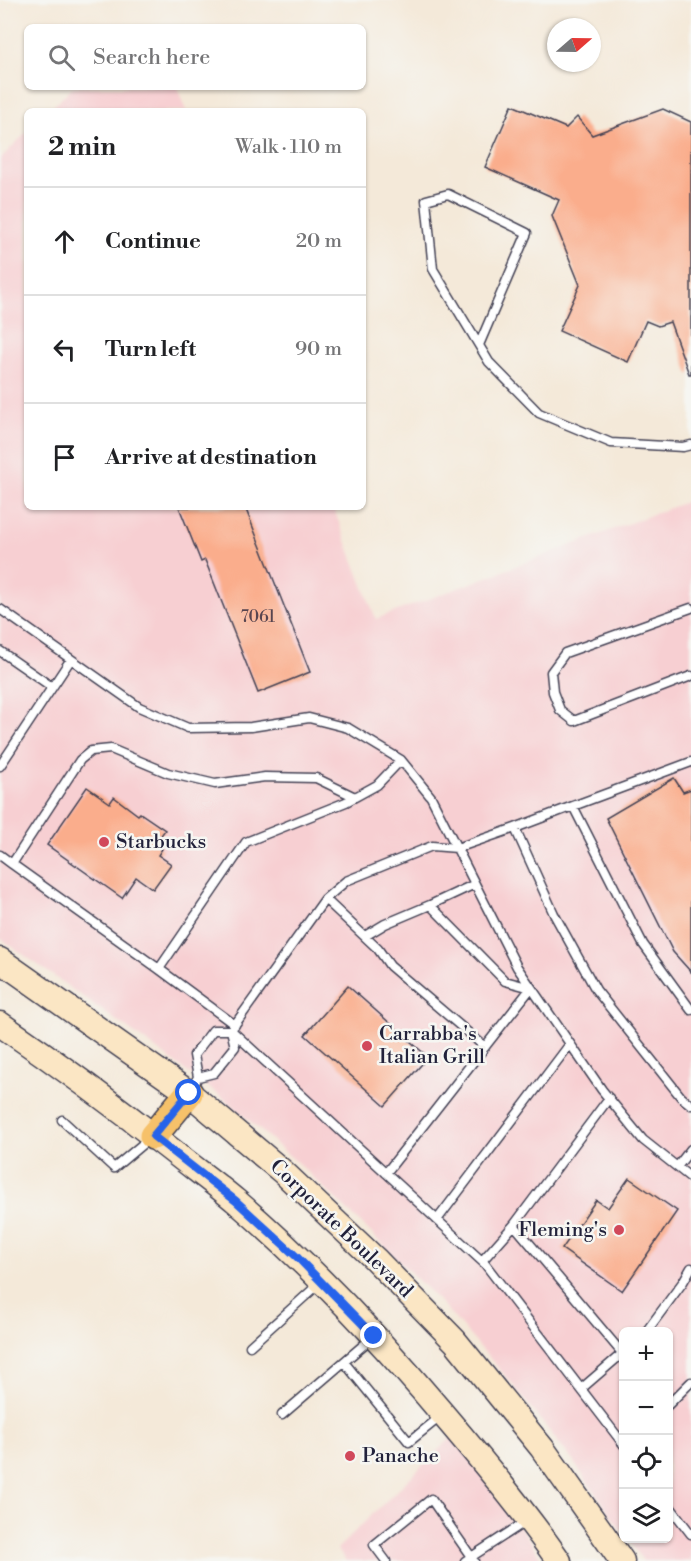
<!DOCTYPE html>
<meta charset="utf-8">
<style>
:root{--surface:#fff;--page:#f2f2f2;--text:#202124;--muted:#757577;--line:#e0e0e0}
body{margin:0;font-family:"Libre Bodoni",serif;background:var(--page);color:var(--text)}
.controls{position:absolute;right:18px;bottom:18px;display:grid;overflow:hidden;border-radius:9px;box-shadow:0 2px 4px #0004}
.controls button{width:54px;height:54px;display:grid;place-items:center;padding:0;border:0;border-bottom:2px solid var(--line);background:var(--surface);color:var(--text);font:30px sans-serif}
.compass{position:absolute;left:547px;top:18px;width:54px;height:54px;border-radius:50%;background:var(--surface);box-shadow:0 2px 4px #0004;rotate:70deg}
.stop{position:absolute;width:18px;height:18px;margin:-14px;border:4px solid #2563eb;border-radius:50%;background:#fff}
.stop.end{background:#2563eb;border-color:#fff;box-shadow:0 2px 6px #0008}
.list{margin:0;padding:0;list-style:none}
h2{display:flex;justify-content:space-between;align-items:center;height:78px;margin:0;padding:0 24px;font-size:26px}
h2 small{font-size:20px;font-weight:400;color:var(--muted)}
.list li{display:grid;grid-template-columns:39px 1fr auto;gap:18px;align-items:center;box-sizing:border-box;height:108px;padding:0 24px;border-top:2px solid var(--line)}
.list b{display:block;font-size:22px;white-space:nowrap}
.list em{font-size:20px;font-style:normal;color:var(--muted)}
.icon{flex:none;width:33px;height:33px;fill:none;stroke:currentColor;stroke-width:2;stroke-linecap:round;stroke-linejoin:round}
.map{position:relative;flex:none;width:691px;height:1561px;overflow:hidden}
.search{position:absolute;background:var(--surface);box-shadow:0 2px 4px #0004;left:24px;top:24px;width:342px;height:66px;display:flex;align-items:center;gap:15px;box-sizing:border-box;padding:0 21px;border-radius:9px;color:var(--muted);font-size:22px}
.panel{position:absolute;background:var(--surface);box-shadow:0 2px 4px #0004;left:24px;top:108px;width:342px;height:402px;border-radius:9px}
.map>svg:first-child{display:block}
</style>
<div class="map">
<svg width="691" height="1561" viewBox="0 0 691 1561">
<rect width="100%" height="100%" fill="#f6f6f2"/>
<filter id="ink" filterUnits="userSpaceOnUse"><feTurbulence type="fractalNoise" baseFrequency=".0167" numOctaves="2"/><feDisplacementMap in="SourceGraphic" scale="12" xChannelSelector="R" yChannelSelector="G"/><feConvolveMatrix kernelMatrix="1 2 1 2 8 2 1 2 1" color-interpolation-filters="sRGB"/></filter>
<filter id="wash" filterUnits="userSpaceOnUse"><feTurbulence type="fractalNoise" baseFrequency=".008" numOctaves="4" result="noise"/><feDisplacementMap in="SourceGraphic" scale="24" xChannelSelector="R" yChannelSelector="G"/><feGaussianBlur stdDeviation="1.35" result="paint"/><feColorMatrix in="noise" values="0 0 0 0 0 0 0 0 0 0 0 0 0 0 0 0 0 1.4 0 .05"/><feComposite in="paint" operator="in"/></filter>
<g filter="url(#wash)">
<rect width="100%" height="100%" fill="#f4e9d9"/>
<path fill="#f7cfd2" d="M73,87H177L186,111H49Z
M27,132V507H333L376,619L691,500V1561H643L628,1539L668,1538V1332H624L623,1533L573,1461L509,1380L440,1302L367,1229L299,1164L227,1101L138,1036L0,938V159Z
M458,1431L543,1561H346L337,1549Z"/>
<g id="blocks">
<path fill="#faad8c" d="M512,105L566,128L577,117L592,135L663,109L691,122V374H689L670,322L658,326L646,321L628,362L559,331L580,285L552,216L559,200L485,167Z
M179,507H245L310,672L258,693L205,560L201,562Z
M674,778L683,792L691,789V972L673,952L606,818Z
M87,787L110,803L114,797L138,815L140,813L165,830L159,838L162,839L157,846L162,849L158,855L171,864L153,889L136,877L122,898L47,845Z
M348,986L428,1057L385,1106L305,1035Z
M629,1178L677,1211L622,1291L562,1249L596,1200L608,1208Z"/>
</g>
</g>
<g filter="url(#ink)">
<use href="#blocks" fill-opacity="0" stroke="#424053" stroke-width="1.5"/>
<g fill="none" stroke-linecap="round" stroke-linejoin="round">
<g stroke="#424053" stroke-width="11">
<path id="lane" d="M479,345L527,233L448,194L426,200L433,269L489,362L539,413L611,443L683,447L691,445
M691,608L565,653L551,672L553,692L560,710L574,721L691,676
M0,609L139,707L188,728L251,727L309,718L348,728L401,760L431,797L517,967L602,1090L643,1140L691,1178
M0,651L52,687
M0,766L71,659
M573,806L691,762
M515,828L573,806L643,944L691,1010
M0,855L12,864
M325,899L378,949L390,966L485,1047
M365,936L385,924L430,905
M159,969L12,864L80,760L91,751L111,749L168,773L215,784L265,777L316,778L355,797
M235,1025L159,969L246,842L346,802L377,785L401,760
M191,1090L198,1077L194,1055L213,1030H231L235,1047L214,1073L198,1077
M62,1120L114,1168L151,1137
M677,1167L691,1149
M386,1173L531,988L505,981L430,905L475,884
M437,1220L570,1044
M514,1225L609,1098
M482,1261L514,1225L622,1353
M646,1332L683,1282L691,1268
M250,1346L321,1282
M344,1362L409,1442L440,1417
M581,1389L624,1352
M668,1405L691,1382
M282,1415L374,1336
M624,1445L485,1264L231,1030L325,899L346,881L432,846L457,848L515,828L554,914L596,990L681,1097L691,1105
M668,1504L691,1534
M386,1561L374,1545L431,1499L474,1561
M465,1561L528,1520"/>
</g>
<g stroke="#424053" stroke-width="27">
<path id="secondary" d="M0,960L189,1093L283,1172L375,1259L455,1341L542,1448L622,1561
M0,1024C60,1065 118,1108 175,1153C195,1169 216,1184 236,1201C310,1265 378,1337 441,1412C482,1460 523,1509 559,1561"/>
</g>
<g stroke="#424053" stroke-width="30">
<path id="primary" d="M153,1136L189,1093"/>
</g>
<use href="#lane" stroke="#fff" stroke-width="8"/>
<use href="#secondary" stroke="#fbe6c4" stroke-width="24"/>
<use href="#primary" stroke="#f6c16b" stroke-width="27"/>
</g>
</g>
<g fill="none" stroke-linecap="round" stroke-linejoin="round" filter="url(#ink)">
<path stroke="#2563eb" stroke-width="8" d="M189,1093L153,1136L236,1201L298,1258L374,1336"/>
</g>
<g fill="#d1495b" stroke="#f6f6f2" stroke-width="2">
<circle cx="104" cy="842" r="6"/>
<circle cx="367" cy="1046" r="6"/>
<circle cx="619" cy="1230" r="6"/>
<circle cx="350" cy="1456" r="6"/>
</g>
<g text-anchor="middle" dominant-baseline="central" stroke-width="5" stroke-linejoin="round" paint-order="stroke">
<g font-size="16" fill="#58454f">
<text x="258" y="617">7061</text>
</g>
<g font-size="20" fill="#22223b" stroke="#f6f6f2" text-anchor="start">
<text x="116" y="842">Starbucks</text>
<text x="379" y="1034">Carrabba's<tspan x="379" dy="23">Italian Grill</tspan></text>
<text x="607" y="1230" text-anchor="end">Fleming's</text>
<text x="362" y="1456">Panache</text>
</g>
<g font-size="20" fill="#22223b" stroke="#f6f6f2">
<text transform="translate(341 1229) rotate(44)">Corporate Boulevard</text>
</g>
</g>
</svg>
<div class="controls">
<button>+</button>
<button>−</button>
<button><svg class="icon" aria-label="locate" viewBox="0 0 24 24"><circle cx="12" cy="12" r="6"/><path d="M12 2v4M12 18v4M2 12h4M18 12h4"/></svg></button>
<button><svg class="icon" aria-label="layers" viewBox="0 0 24 24"><path d="M12 4l9 5-9 5-9-5zM3 14l9 5 9-5"/></svg></button>
</div>
<svg class="compass" viewBox="-18 -18 36 36"><path d="M0-13l5 13h-10z" fill="#e53935"/><path d="M0 13l5-13h-10z" fill="#757577"/></svg>
<div class="stop" style="left:189px;top:1093px"></div>
<div class="stop end" style="left:374px;top:1336px"></div>
<div class="search"><svg class="icon" aria-label="search" viewBox="0 0 24 24"><circle cx="10" cy="10" r="6"/><path d="M15 15l6 6"/></svg>Search here</div>
<section class="panel">
<h2>2 min<small>Walk · 110 m</small></h2>
<ul class="list">
<li><svg class="icon" aria-label="ahead" viewBox="0 0 24 24"><path d="M12 20V5M6 11l6-6 6 6"/></svg><div><b>Continue</b></div><em>20 m</em></li>
<li><svg class="icon" aria-label="left" viewBox="0 0 24 24"><path d="M17 20v-9H6M10 6l-5 5 5 5"/></svg><div><b>Turn left</b></div><em>90 m</em></li>
<li><svg class="icon" aria-label="arrive" viewBox="0 0 24 24"><path d="M6 21V4h12l-3 4 3 4H6"/></svg><div><b>Arrive at destination</b></div></li>
</ul>
</section>
</div>
